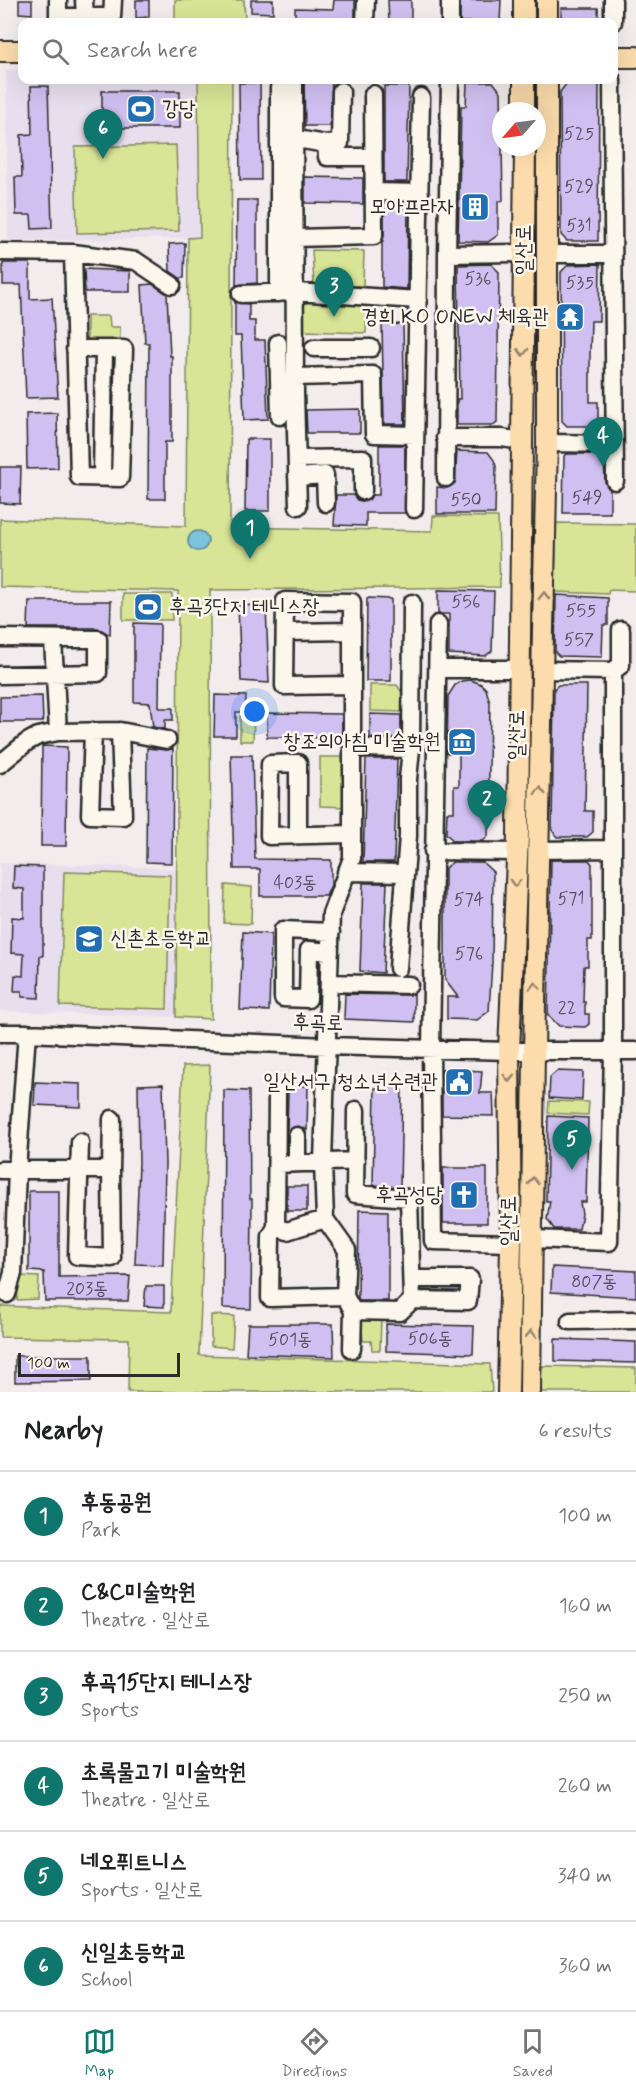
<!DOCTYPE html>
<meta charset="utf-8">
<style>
:root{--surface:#fff;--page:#f6f6f6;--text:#202124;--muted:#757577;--line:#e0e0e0;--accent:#0f766e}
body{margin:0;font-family:Mynerve,"Poor Story",sans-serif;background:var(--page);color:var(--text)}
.compass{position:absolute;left:492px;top:102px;width:54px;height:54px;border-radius:50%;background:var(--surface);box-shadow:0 6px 24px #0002;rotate:242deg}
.scale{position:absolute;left:18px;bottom:15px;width:162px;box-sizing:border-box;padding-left:6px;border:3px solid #2b2b2b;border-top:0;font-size:16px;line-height:21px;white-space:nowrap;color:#2b2b2b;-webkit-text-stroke:4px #fbf7ec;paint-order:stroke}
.you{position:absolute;left:255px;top:712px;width:21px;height:21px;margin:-15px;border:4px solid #fff;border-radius:50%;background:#1a73e8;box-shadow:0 0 0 9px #1a73e833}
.badge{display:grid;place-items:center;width:39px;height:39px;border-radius:50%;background:var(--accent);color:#fff;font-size:20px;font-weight:700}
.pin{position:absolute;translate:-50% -50px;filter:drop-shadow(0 2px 3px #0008)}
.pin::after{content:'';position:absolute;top:32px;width:21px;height:18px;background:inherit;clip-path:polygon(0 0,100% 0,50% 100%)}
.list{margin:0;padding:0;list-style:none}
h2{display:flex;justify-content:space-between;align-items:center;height:78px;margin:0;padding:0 24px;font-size:26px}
h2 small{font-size:20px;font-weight:400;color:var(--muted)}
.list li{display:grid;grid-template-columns:39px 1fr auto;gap:18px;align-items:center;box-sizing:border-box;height:90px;padding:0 24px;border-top:2px solid var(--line)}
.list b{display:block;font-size:22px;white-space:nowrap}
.list p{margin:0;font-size:20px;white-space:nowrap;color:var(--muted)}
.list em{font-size:20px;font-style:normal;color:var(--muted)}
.icon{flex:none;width:33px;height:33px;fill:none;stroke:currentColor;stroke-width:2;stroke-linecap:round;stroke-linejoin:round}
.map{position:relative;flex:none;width:636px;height:1392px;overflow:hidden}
.search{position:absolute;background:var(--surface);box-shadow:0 6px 24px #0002;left:18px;right:18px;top:18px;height:66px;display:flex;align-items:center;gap:15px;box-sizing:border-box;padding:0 21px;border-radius:12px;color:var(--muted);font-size:22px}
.sheet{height:618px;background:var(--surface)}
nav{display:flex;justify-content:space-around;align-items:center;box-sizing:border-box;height:84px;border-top:2px solid var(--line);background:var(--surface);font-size:16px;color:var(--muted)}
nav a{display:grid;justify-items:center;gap:3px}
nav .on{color:var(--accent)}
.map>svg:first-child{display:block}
</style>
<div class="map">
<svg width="636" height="1392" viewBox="0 0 636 1392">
<rect width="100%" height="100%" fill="#f2eced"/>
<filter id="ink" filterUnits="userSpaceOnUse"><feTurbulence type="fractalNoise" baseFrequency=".0167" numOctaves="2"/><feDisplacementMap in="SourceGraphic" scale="12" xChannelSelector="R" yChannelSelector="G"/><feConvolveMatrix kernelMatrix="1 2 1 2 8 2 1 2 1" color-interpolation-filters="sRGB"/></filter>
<g filter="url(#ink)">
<path fill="#e8dfee" d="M6,70H22V80H198L200,238L8,241Z
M0,863L178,868L176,1017L0,1011Z"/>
<path fill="#d8e496" stroke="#828860" stroke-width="1.5" d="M175,0H244L245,22H175Z
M198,80H232L230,527L432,531L433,516L498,517L500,587L210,590L211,1019L176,1017L178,591L0,587V519L186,526L188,238L200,237Z
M176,145L179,231L77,233L75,147Z
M312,250L364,251L363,286L314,285Z
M303,297L367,302L366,333L301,331Z
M87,316H109L110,327H120V340L87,341Z
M556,523L636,524V591L609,590L608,594L555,592Z
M123,594H172V620H123Z
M370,685H397L403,694V712L370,711Z
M240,716L254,717L253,741H240Z
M320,757H347V807L320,806Z
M64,872L170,875L167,1009L60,1006Z
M225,885L252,887L251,924L224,923Z
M210,1065L199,1355L490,1364L492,1392H128L129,1339L0,1337V1306L171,1312L183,1066Z
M549,1101L589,1102L588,1115L548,1113Z
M20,1276L39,1277L38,1299L17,1300Z
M211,1315L234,1316L232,1348L211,1346Z
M361,1317L381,1318L380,1350H372L371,1341H363Z
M542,1366L636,1368V1392H540Z"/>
<path fill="#7dc3de" stroke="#5c8696" stroke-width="1.5" d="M188 541a10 10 0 1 1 20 0a10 10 0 1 1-20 0Z"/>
<path fill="#d0c0f1" stroke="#2b2b2b" stroke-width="1.5" d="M19,0H32V14L19,13Z
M136,0H149V17L136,18Z
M251,0H273V13L251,12Z
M334,0H355V22H295V8L333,9Z
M388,0H411V22H389Z
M460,0H501L500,22H460Z
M561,8H598L599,22H561Z
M304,80H332L330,126H305Z
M569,80L599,81L598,241H567L561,235L560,92Z
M467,82H493L501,92L503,201H498V235L488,242L458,241L461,106H466Z
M239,83H260L261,180H240Z
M31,86H48L52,228L32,229L31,215H16L15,177H22L21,135L32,134Z
M384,86H409L407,182H384Z
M102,91H180V128H102Z
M305,177L363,178V204L305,203Z
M237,200H257V283L236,285Z
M384,203H408L407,289L382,287V243L384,236Z
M185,243L184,278H180L170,271L169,244Z
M3,263H30V299L52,298L58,397L26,398L21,285H3Z
M491,264L499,272L497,422L493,425H457V399H460L458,265Z
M600,264L599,321H591L590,353V402H598V421L593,426H567L562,421L561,272L568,265Z
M84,269L130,271V292H85Z
M152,284L167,294L170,356H172V442H165V499H148L149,343H145L142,285Z
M235,302L249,304V321H255V340H265L268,419L244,420L241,336H235Z
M403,324L405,424H384L382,325Z
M360,409V433H307L306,410Z
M57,413L58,468L27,469L26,414Z
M246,439H270V511H245Z
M379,445H405V513H366V526L334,525L336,495H353L357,500L362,501L369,500L372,495H379Z
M457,451L488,452L494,460L496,466L495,514H437V487L447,488L455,483Z
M566,454H604L605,482L610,490V513H563L564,456Z
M0,467H21L20,504L0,503Z
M438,590L494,591L492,651L485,656L449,654V614H438Z
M556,595L608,598V625H603L602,657L559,656L555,652Z
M367,598L391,599V681H366Z
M29,601H111L110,635L98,628H28Z
M238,605L266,606L269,683L241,681Z
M134,623L160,624L159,708H173V720H165V729L153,727L150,703L134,702Z
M471,680L481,684L486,689L490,703L488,836L483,841H454L446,834L447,812H454V786H459V753H447L448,696L455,685L462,681Z
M558,685H587L585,811H593V832L587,837H557L552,830L554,689Z
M215,695L246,696L245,712H236V736H214Z
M42,696L43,722H0V697Z
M267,713L342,714V738L267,737Z
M370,714L401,715V738H370Z
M42,746L67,747L66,846H41Z
M147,748L166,750L173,749L172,863L146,862Z
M231,755H252L255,859L331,860V885L326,896H260V869H234Z
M366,759H397L394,862H363Z
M551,860H589L592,864V940H588V966H584L583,1002H585V1014H589V1024L585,1027L559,1026L548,1015Z
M453,862H482L493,872L492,962L489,1011L477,1020L447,1019V997H458L445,980V868Z
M14,866L43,867V956H40L39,998L22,997V991H14L15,975L23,976L24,954L11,953L12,917L24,918V889L13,888Z
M363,883H387L383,973L360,971Z
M243,932L271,934L269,1011L240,1010Z
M345,994L409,995L414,994V1022L344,1019Z
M442,1069L482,1071L480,1093H493L494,1116L442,1115Z
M557,1071L583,1072L582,1100L549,1098L550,1077Z
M35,1082L81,1084V1107L34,1105Z
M163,1084L165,1164L163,1265L135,1264L139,1163L138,1085Z
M284,1086H308L307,1130L298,1126L287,1130L288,1093Z
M402,1087L400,1187L373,1185L375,1088Z
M224,1090L249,1091L250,1199H252L251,1309L223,1308Z
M548,1116L588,1118L586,1202H580L582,1214L579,1229H554L547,1219L550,1201H546Z
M443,1168H487V1223H443Z
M287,1186H307V1211H287Z
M29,1191H59V1277L130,1276L128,1301H45L44,1272L29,1271Z
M359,1210L388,1211V1301H359L358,1298Z
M552,1267L636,1271V1297L551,1292Z
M146,1286H164V1307L144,1306Z
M248,1324H333L334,1357L246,1354Z
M386,1324L474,1326L473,1354L386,1351Z
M555,1339L636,1342V1363L555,1361Z
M15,1356H91V1381L15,1382Z"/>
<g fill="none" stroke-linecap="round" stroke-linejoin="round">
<g stroke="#2b2b2b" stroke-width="21">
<path id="minor" d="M58,0V17H112L113,0
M84,0L85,17
M450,0V22
M365,22L366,0
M613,22V0
M294,80L295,393L298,506
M612,80L615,481
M279,88V293
M285,137L326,144L340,143L341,91
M326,144L327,157H372
M373,192L420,193
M295,238L374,236L373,94
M0,252L73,253L136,261L172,285
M73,253L79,477L120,478L124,349H75
M447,254L524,253
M548,254H613
M241,294L295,292L418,300
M278,343L280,416
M314,348H371
M295,377L373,375L374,434L415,435
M445,438H502L521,441
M547,443L615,444
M297,459L363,458V491
M102,477L104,349
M297,477L325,475L326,503
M446,478L447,254L450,80
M414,509L421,97
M438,624L431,1048L433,1241L511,1243
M286,632L352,631
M0,638L98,639V673L0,675
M53,639L58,732
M438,669H520
M543,670L613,671
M352,685L284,686L285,601L352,602V858L331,914L323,1162L325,1219L347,1250L345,1296L353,1311L352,1349
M93,731L90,815L123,816L120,731
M352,748L411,749
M0,764L27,742L38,736L58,732L120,731L167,740
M298,835V763L270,764L269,836L351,834
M538,850L612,849
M433,851L516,852
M346,872L404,873
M330,952L309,950L308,999L283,998V930L331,932
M398,968L408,836V779L411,749L412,603
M329,983L409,985
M0,1033H27L327,1046L509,1051H636
M277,1093L276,1227L271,1236L270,1298L345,1296
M297,1136V1163
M80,1142L77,1256L112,1258L111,1170
M277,1164L356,1161
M0,1170H111L112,1119
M276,1227L287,1231L325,1219
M533,1239L609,1242L613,1051V671L621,665V630
M7,1294L13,1273L17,1170L27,1033
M412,1300L468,1301L470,1279H413
M353,1311L400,1312L412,1300L409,1198L355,1194L356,1110
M570,1321L636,1320"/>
</g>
<g stroke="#2b2b2b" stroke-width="24">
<path id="major" d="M524,22V0
M547,22V0
M0,51H22
M614,57H636
M524,80V111
M508,1392L511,1243L509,1051L518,835L525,147
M530,1392L534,1050L547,443V80"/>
</g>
<use href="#minor" stroke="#fbf7ec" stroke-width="16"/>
<use href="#major" stroke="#fcdcac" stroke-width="20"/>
</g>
<defs><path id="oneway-chevron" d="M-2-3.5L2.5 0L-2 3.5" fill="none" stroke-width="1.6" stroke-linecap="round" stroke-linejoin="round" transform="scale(1.5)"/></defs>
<g stroke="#94846c">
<use href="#oneway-chevron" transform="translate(523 352) rotate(91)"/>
<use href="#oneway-chevron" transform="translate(544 596) rotate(-89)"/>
<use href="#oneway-chevron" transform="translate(540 791) rotate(-89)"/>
<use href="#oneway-chevron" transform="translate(515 883) rotate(92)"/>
<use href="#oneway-chevron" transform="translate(535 986) rotate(-89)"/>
<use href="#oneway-chevron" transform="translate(509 1078) rotate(90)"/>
<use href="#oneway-chevron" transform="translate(533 1181) rotate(-90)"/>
<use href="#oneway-chevron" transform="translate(531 1334) rotate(-89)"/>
</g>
</g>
<defs>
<g id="stadium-square" transform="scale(1.5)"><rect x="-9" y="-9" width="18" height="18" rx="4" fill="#1f6fb2" stroke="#fbf7ec"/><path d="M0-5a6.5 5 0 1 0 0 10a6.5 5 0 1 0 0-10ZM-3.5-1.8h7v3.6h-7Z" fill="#fff"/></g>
<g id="building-square" transform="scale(1.5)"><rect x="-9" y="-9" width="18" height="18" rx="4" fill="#1f6fb2" stroke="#fbf7ec"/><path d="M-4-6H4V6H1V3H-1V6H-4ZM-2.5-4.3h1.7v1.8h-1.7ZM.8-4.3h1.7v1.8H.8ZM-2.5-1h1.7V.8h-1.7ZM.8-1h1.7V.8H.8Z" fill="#fff"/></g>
<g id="temple-square" transform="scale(1.5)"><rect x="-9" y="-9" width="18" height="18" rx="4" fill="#1f6fb2" stroke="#fbf7ec"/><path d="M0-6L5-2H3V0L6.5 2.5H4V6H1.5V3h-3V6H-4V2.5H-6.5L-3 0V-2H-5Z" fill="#fff"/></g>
<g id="museum-square" transform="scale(1.5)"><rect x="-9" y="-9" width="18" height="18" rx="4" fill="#1f6fb2" stroke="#fbf7ec"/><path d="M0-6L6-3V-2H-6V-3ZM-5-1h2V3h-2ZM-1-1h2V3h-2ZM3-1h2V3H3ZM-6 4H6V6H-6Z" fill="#fff"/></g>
<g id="school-square" transform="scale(1.5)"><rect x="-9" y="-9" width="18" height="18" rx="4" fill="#1f6fb2" stroke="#fbf7ec"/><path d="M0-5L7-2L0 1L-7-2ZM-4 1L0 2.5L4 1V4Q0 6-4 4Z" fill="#fff"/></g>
<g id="civic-square" transform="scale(1.5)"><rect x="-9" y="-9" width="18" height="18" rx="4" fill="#1f6fb2" stroke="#fbf7ec"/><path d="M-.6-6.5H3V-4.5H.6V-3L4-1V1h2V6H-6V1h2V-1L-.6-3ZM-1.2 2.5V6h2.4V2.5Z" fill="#fff"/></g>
<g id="church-square" transform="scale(1.5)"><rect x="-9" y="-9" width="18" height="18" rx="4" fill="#1f6fb2" stroke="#fbf7ec"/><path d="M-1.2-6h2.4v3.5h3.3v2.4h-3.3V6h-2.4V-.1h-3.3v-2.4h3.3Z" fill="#fff"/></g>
</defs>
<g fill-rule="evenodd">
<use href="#stadium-square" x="141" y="109"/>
<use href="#building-square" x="475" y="207"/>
<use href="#temple-square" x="570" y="317"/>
<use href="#stadium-square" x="148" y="607"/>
<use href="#museum-square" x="462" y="742"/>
<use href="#school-square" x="89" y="939"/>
<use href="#civic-square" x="459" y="1082"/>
<use href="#church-square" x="464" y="1195"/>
</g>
<g text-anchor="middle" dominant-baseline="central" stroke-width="5" stroke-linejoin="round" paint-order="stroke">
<g font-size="18" fill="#54505c">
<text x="579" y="134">525</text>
<text x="579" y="187">529</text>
<text x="579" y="226">531</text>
<text x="478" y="279">536</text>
<text x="580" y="283">535</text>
<text x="587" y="498">549</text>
<text x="466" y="500">550</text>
<text x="466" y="602">556</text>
<text x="581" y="611">555</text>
<text x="579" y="640">557</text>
<text x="295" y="883">403동</text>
<text x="571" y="899">571</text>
<text x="469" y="900">574</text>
<text x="469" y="954">576</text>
<text x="567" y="1008">22</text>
<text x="594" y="1282">807동</text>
<text x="87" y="1289">203동</text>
<text x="430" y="1339">506동</text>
<text x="290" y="1340">501동</text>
</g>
<g font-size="21" fill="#2b2b2b" stroke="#fbf7ec" text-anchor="end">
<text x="162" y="109" text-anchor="start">강당</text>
<text x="454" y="207">모아프라자</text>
<text x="549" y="317">경희 KO ONEW 체육관</text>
<text x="169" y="607" text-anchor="start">후곡3단지 테니스장</text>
<text x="441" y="742">창조의아침 미술학원</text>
<text x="110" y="939" text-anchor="start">신촌초등학교</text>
<text x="438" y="1082">일산서구 청소년수련관</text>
<text x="443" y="1195">후곡성당</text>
</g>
<g font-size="21" fill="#2b2b2b" stroke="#fbf7ec">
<text transform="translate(524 250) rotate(-90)">일산로</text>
<text transform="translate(517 735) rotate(-89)">일산로</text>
<text transform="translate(318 1023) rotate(1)">후곡로</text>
<text transform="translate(509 1221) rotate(-90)">일산로</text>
</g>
</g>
</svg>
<svg class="compass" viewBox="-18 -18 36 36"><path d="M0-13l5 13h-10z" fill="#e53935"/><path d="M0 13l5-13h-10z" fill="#757577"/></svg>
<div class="scale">100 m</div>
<div class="you"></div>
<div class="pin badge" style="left:250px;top:559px">1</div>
<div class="pin badge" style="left:487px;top:830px">2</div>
<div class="pin badge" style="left:334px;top:317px">3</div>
<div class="pin badge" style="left:603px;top:467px">4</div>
<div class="pin badge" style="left:572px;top:1170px">5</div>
<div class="pin badge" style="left:103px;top:159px">6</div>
<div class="search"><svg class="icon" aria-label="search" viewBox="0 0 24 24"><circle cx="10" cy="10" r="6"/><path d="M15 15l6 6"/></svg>Search here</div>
</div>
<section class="sheet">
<h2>Nearby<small>6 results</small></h2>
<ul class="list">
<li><span class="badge">1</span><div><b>후동공원</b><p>Park</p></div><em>100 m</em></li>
<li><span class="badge">2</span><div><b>C&amp;C미술학원</b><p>Theatre · 일산로</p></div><em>160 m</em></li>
<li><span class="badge">3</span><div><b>후곡15단지 테니스장</b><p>Sports</p></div><em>250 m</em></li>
<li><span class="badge">4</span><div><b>초록물고기 미술학원</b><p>Theatre · 일산로</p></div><em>260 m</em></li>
<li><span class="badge">5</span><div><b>네오퓌트니스</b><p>Sports · 일산로</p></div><em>340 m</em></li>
<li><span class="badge">6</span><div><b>신일초등학교</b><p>School</p></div><em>360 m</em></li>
</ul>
</section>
<nav>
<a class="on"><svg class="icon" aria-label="map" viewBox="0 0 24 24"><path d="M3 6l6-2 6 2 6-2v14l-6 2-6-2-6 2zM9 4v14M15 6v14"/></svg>Map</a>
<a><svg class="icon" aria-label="directions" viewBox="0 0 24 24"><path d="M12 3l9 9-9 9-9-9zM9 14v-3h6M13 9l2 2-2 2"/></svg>Directions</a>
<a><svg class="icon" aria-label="saved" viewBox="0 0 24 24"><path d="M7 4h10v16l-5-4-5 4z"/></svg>Saved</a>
</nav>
